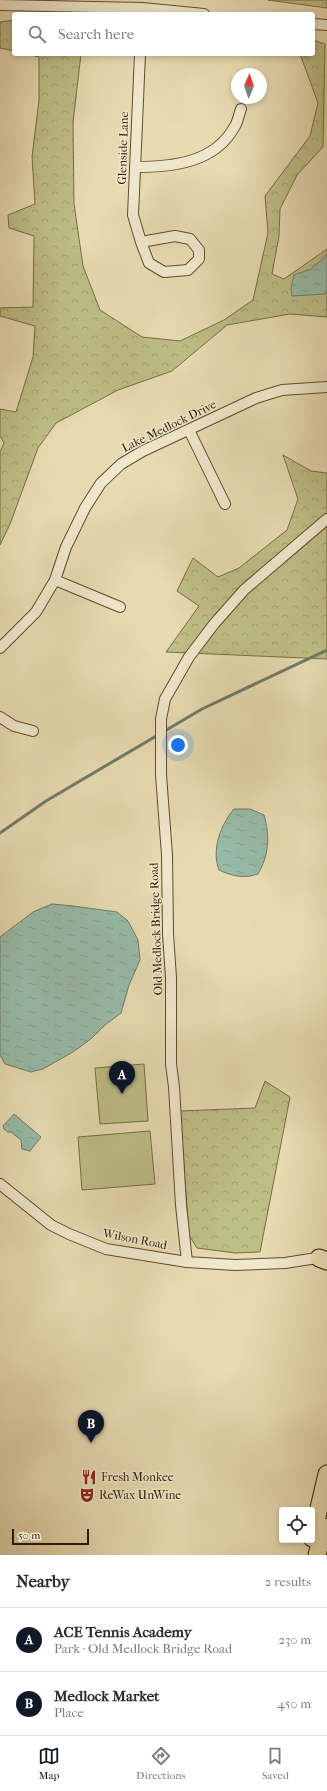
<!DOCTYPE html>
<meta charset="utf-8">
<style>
:root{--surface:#fff;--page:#f2f2f3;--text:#2b2b33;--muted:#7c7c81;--line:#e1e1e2;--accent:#111827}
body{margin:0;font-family:"IM FELL French Canon",serif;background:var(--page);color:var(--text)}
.controls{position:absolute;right:12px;bottom:12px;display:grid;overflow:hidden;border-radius:4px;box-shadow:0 2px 6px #0003}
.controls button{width:36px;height:36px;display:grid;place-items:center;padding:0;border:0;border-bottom:1px solid var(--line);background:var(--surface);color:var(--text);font:20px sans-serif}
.compass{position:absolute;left:231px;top:68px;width:36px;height:36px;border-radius:50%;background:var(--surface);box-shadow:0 2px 6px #0003;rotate:2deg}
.scale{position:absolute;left:12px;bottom:10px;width:77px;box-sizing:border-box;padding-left:4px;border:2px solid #321b03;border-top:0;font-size:11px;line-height:14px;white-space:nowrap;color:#321b03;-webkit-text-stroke:3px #f0e8cd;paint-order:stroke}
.you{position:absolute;left:178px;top:745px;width:14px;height:14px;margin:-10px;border:3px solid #fff;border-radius:50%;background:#1a73e8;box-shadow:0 0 0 6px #1a73e833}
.badge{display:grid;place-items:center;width:26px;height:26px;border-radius:50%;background:var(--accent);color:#fff;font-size:13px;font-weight:700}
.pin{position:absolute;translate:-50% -33px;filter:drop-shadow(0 1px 2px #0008)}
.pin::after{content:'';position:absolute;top:21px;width:14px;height:12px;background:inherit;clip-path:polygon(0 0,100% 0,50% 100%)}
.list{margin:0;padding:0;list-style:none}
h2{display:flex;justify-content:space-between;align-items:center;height:52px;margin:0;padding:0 16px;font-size:17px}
h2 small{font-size:13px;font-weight:400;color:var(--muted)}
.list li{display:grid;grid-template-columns:26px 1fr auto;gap:12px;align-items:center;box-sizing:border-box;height:64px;padding:0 16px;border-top:1px solid var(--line)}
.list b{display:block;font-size:15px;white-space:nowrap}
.list p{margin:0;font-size:13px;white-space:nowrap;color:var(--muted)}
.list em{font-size:13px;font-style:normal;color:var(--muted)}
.icon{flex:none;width:22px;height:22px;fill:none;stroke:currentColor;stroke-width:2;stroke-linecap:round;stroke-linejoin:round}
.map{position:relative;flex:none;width:327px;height:1555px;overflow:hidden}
.search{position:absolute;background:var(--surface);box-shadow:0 2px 6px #0003;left:12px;right:12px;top:12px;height:44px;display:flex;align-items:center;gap:10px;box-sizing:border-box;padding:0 14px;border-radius:4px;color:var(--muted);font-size:15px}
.sheet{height:180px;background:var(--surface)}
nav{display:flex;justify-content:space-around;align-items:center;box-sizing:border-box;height:56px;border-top:1px solid var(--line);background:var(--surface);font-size:11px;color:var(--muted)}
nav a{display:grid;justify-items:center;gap:2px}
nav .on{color:var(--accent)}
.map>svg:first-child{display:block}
</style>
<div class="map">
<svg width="327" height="1555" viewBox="0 0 327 1555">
<defs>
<pattern id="forest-crowns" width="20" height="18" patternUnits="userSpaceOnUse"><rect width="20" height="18" fill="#bebe87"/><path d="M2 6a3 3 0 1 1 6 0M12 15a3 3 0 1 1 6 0" fill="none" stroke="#a4a373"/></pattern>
<pattern id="water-ripples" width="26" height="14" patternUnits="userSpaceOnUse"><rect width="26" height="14" fill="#98bba9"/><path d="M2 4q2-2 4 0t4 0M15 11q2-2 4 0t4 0" fill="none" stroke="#83a090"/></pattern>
</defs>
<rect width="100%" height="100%" fill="#e8dbb2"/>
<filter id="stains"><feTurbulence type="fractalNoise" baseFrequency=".005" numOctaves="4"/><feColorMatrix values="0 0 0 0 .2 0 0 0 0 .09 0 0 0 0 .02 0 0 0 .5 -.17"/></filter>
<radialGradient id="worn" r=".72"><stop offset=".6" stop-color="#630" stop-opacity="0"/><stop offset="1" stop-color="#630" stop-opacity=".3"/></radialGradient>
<path fill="#bebe87" stroke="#786c45" d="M144,1064L148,1121L100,1124L95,1068Z
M150,1131L155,1184L82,1190L78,1137Z"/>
<path fill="url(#forest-crowns)" stroke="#786c45" d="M268,0H327V8Z
M14,20V51L0,48V22Z
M313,40L325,44L323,147L297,175L280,209L279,236L272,274L284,279L327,249V317L290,314L227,325L172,371L118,390L56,423L38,448L10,524L0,545V452L4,443L0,436V409L16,412L33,357L35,326L0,316V308L33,307L34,236L9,228L8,215L35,204L32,157L39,100V57L28,54H81L73,122L74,204L83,266L100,310L142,337L180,341L224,320L253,300L268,233L265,196L310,136L318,103L300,54H313Z
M283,455L311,471L327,473V659L166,652L199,606L177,591L193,558L218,577L239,568L287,530L298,499Z
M265,1081L290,1097L260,1252L235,1253L197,1248L189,1235L180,1111L255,1108Z"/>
<path fill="url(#water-ripples)" stroke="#6f7b67" d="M327,255V290L325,294L292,296L291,288L294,275L311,269Z
M234,809H250L264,815C270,836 269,855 258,874C244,879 232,876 219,870C211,850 221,824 234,809Z
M52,904L73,906L117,912L128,921L138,940L140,960L129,985L121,1013L105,1025L92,1038L73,1052L43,1069L31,1072L5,1064L0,1055V937L33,912Z
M14,1114L41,1137L30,1151L22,1149L21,1140L11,1132H8L4,1129L3,1126Z"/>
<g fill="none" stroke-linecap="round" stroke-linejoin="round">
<path stroke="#6f7b67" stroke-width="3" d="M0,833L46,801L202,709L327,650"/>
<g stroke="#604b2f" stroke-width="12">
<path id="street" d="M0,5L142,8L204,14
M313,24L327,25
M140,54L133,215L141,242
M135,167C173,167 215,163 235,126C238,121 239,114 241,109
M175,236L190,239L199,250V259L188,270L164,272L149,263L141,242Z
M189,430L225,504
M55,580L120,607
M0,648L36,612L55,580L66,547L85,508L101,483L121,464L143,451L256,398L282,390L327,387
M0,717L14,726L33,731
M0,1184L51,1225L69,1234L106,1249L187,1262L235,1265L285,1263L323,1257
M187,1262L181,1205L174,1087L171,1064V978L168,934L167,855L161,775V719L165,699L189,657L214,624L244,590L327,519"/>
</g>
<g stroke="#321b03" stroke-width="19">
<path id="highway" d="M319,1258L327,1261
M312,1538L327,1474
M317,1555L324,1527"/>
</g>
<use href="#street" stroke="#f0e8cd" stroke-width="10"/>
<use href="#highway" stroke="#e8dbb2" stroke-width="17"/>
</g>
<defs>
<g id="restaurant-bare" transform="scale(1.2)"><path d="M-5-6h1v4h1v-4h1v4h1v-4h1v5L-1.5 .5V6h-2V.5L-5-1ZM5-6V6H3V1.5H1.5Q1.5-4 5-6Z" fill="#8f2418" stroke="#f0e8cd" stroke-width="2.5" paint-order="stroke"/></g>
<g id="theatre-bare" transform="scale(1.2)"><path d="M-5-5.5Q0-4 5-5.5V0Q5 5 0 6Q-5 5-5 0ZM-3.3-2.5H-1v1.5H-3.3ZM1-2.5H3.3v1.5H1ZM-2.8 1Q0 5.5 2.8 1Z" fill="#8f2418" stroke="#f0e8cd" stroke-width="2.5" paint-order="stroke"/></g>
</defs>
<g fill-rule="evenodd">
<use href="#restaurant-bare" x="89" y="1477"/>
<use href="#theatre-bare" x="87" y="1495"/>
</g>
<g text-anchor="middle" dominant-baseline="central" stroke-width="3" stroke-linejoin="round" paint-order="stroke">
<g font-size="12" fill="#321b03" stroke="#f0e8cd">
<text transform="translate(123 148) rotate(-88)">Glenside Lane</text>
<text transform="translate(169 426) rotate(-26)">Lake Medlock Drive</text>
<text transform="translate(156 929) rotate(-92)">Old Medlock Bridge Road</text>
<text transform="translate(135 1239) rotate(11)">Wilson Road</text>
</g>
<g font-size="12" fill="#321b03" stroke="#f0e8cd" text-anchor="start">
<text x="101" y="1477">Fresh Monkee</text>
<text x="99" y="1495">ReWax UnWine</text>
</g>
</g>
<rect width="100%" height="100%" filter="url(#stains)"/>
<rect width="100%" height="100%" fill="url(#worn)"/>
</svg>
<div class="controls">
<button><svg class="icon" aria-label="locate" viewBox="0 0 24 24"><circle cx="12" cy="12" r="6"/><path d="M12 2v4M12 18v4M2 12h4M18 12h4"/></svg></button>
</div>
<svg class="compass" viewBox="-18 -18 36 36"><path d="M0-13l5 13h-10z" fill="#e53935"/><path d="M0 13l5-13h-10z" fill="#7c7c81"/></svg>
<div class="scale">50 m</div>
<div class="you"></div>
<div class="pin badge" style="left:122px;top:1094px">A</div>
<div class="pin badge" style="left:91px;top:1443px">B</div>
<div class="search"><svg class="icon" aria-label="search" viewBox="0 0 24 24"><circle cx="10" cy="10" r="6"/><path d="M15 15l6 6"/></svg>Search here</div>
</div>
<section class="sheet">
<h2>Nearby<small>2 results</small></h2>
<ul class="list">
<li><span class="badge">A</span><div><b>ACE Tennis Academy</b><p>Park · Old Medlock Bridge Road</p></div><em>230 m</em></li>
<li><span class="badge">B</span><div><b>Medlock Market</b><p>Place</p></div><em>450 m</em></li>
</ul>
</section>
<nav>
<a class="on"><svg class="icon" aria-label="map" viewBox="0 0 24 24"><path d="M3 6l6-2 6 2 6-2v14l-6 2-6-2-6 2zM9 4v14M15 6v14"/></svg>Map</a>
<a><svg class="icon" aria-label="directions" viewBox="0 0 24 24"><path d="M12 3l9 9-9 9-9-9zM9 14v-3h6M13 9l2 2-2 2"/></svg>Directions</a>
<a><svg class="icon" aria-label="saved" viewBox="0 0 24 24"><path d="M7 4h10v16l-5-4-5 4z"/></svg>Saved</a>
</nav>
